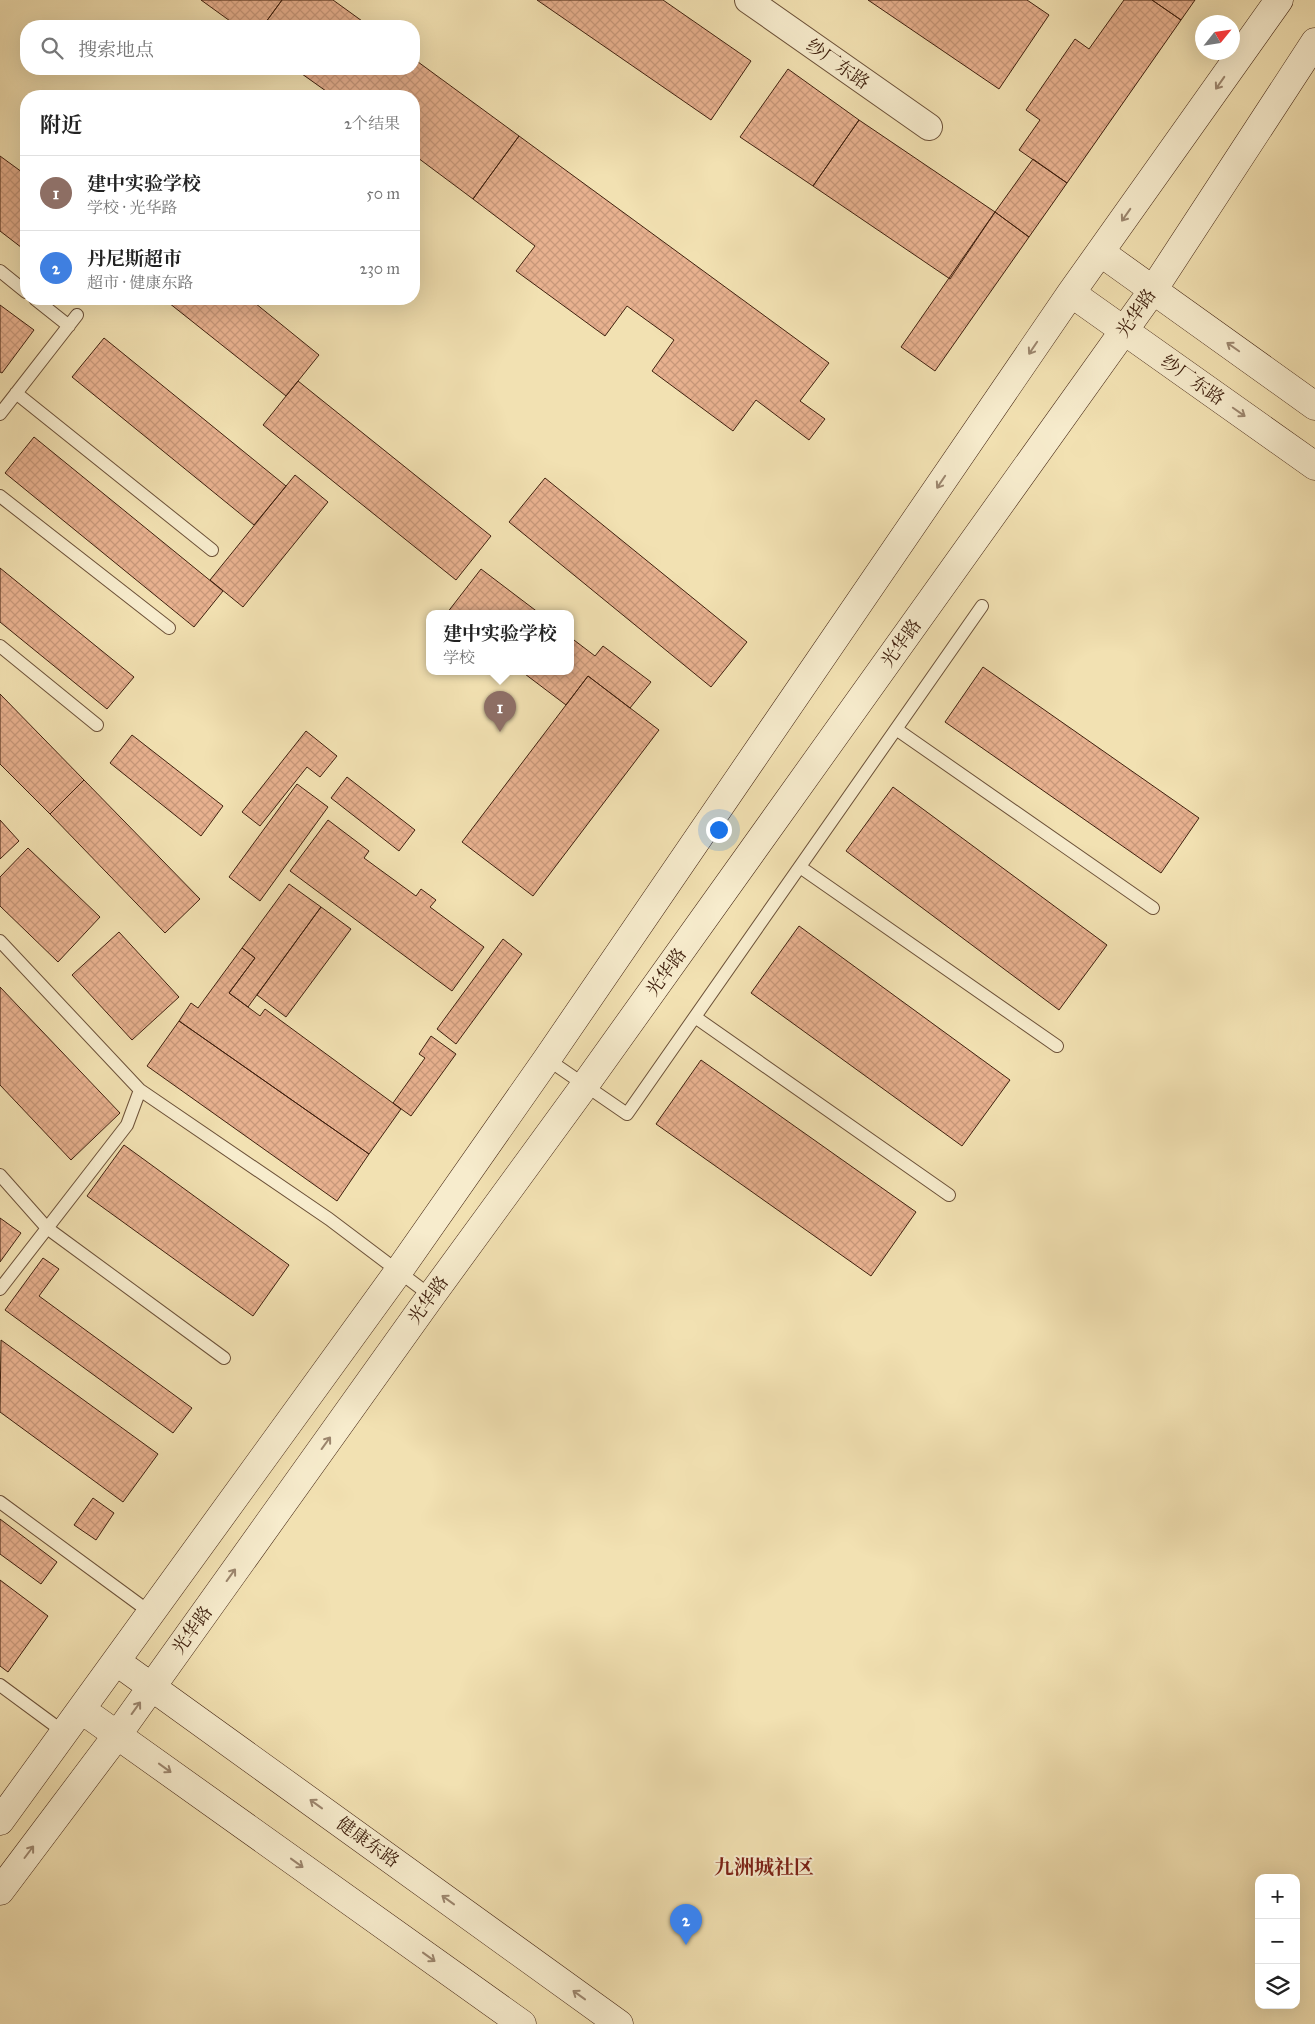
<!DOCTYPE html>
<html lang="zh">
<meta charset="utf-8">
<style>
:root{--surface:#fff;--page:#f6f6f6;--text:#222;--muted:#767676;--line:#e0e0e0;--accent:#8f2418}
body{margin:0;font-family:"IM FELL Great Primer","Noto Serif SC",serif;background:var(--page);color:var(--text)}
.controls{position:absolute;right:15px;bottom:15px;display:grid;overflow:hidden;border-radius:10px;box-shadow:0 5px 20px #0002}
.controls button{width:45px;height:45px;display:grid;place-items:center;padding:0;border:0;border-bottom:1px solid var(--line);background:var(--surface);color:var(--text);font:25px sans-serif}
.compass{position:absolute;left:1195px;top:15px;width:45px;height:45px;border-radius:50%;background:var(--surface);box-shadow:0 5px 20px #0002;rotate:60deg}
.you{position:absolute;left:718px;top:829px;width:18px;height:18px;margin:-12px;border:4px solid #fff;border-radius:50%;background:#1a73e8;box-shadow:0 0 0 8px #1a73e833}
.badge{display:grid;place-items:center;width:32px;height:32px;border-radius:50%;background:var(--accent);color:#fff;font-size:16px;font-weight:700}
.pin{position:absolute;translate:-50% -41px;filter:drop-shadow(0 1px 2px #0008)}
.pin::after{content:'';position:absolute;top:26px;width:18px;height:15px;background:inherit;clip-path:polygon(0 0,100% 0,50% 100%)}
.popup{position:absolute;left:426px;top:610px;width:148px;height:65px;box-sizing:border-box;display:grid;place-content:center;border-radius:10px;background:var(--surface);filter:drop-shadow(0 1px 4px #0005);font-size:16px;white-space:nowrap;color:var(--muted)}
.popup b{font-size:19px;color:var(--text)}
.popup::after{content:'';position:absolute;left:50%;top:100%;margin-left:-10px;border:10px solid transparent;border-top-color:var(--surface)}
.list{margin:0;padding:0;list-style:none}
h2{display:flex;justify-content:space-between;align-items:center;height:65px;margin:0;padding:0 20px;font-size:21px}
h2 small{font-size:16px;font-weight:400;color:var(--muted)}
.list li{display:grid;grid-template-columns:32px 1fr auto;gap:15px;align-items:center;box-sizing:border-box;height:75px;padding:0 20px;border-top:1px solid var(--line)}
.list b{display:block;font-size:19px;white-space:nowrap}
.list p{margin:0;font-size:16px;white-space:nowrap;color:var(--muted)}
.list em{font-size:16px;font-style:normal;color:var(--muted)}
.icon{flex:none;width:28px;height:28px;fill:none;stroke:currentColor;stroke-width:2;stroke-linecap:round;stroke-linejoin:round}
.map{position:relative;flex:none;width:1315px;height:2024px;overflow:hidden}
.search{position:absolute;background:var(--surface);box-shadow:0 5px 20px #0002;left:20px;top:20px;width:400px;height:55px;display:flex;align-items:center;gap:12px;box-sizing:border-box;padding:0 18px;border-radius:20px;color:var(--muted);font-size:19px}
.panel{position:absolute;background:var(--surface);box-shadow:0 5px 20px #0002;left:20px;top:90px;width:400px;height:215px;border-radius:20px}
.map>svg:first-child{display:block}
</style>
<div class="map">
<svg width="1315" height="2024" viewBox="0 0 1315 2024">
<defs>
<pattern id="building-cross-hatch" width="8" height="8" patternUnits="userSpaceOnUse" patternTransform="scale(1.25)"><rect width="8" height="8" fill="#e8b18f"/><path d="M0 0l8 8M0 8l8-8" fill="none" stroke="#c8987a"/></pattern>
</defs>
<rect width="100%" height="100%" fill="#f2e1b2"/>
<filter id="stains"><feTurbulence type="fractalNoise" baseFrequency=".004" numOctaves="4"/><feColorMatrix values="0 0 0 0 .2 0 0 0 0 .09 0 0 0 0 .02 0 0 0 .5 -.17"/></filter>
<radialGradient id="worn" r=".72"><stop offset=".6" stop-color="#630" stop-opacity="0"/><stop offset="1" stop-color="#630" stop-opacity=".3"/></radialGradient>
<path fill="url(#building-cross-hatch)" stroke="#40210f" d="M201,0H282L263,26H237Z
M282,0H333L369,26H263Z
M537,0H663L751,61L711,120Z
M868,0H1027L1049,15L999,89Z
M1124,0H1152L1181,20L1067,183L1019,150L1040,120L1026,110L1075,39L1089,49Z
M1152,0H1195L1181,20Z
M414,59L519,136L473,199L414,155V96H333L295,69H414Z
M788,69L859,120L813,186L740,137Z
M859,120L995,212L950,279L813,186Z
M519,136L829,363L800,401L825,419L809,440L756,400L733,431L652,371L674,340L627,306L605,336L516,271L535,246L473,199Z
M0,156L26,175V251L0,231Z
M1033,159L1067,183L1029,237L995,212Z
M995,212L1029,237L935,371L901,347Z
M164,299H250L319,355L286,396Z
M0,305L34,330L2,373L0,372Z
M104,338L286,486L254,525L72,377Z
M298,381L491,536L456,580L263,425Z
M34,437L223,591L194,627L5,473Z
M295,475L328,502L243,607L210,580Z
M545,478L747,642L711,687L509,522Z
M0,568L134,677L107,709L0,622Z
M481,569L539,613H447Z
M570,637L595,656L603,646L651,682L630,708L588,676L566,705L521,671H570Z
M983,667L1199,818L1161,873L945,722Z
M588,676L659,730L533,896L462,842Z
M0,694L84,780L50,814L0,764Z
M306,731L337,756L320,777L307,767L260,826L242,812Z
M132,735L223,806L201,836L110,763Z
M347,777L415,830L399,851L331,798Z
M84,780L200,899L165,933L50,814Z
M297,784L328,807L260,901L229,877Z
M893,787L1107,945L1059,1010L846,851Z
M0,820L19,841L0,859Z
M328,820L369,851L364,858L416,896L421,889L436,900L430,907L484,947L452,991L290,871Z
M28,848L100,917L58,962L0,906V877Z
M289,884L321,907L248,1007L229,993L255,958L242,948Z
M321,907L351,929L286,1017L257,995Z
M799,926L1010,1080L962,1146L751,993Z
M119,932L179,997L132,1040L72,975Z
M503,939L522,954L456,1044L437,1029Z
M242,948L255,958L229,993L260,1016L265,1009L401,1109L369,1154L179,1021L191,1003L198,1008Z
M0,987L120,1113L71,1160L0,1085Z
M179,1021L369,1154L337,1201L147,1066Z
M431,1036L456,1054L411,1116L393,1103L425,1058L419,1054Z
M701,1060L916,1212L871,1276L656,1124Z
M124,1145L289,1265L253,1316L87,1196Z
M0,1218L21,1233L0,1262Z
M43,1258L59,1269L39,1296L192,1408L173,1433L5,1310Z
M1,1340L158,1454L123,1502L0,1412Z
M93,1498L114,1513L96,1540L74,1525Z
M0,1519L57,1562L41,1584L0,1554Z
M0,1580L48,1616L8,1672L0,1666Z"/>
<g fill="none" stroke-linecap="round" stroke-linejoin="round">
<g stroke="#6c5138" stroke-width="14">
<path id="lane" d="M0,271L26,292
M35,299L69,326
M16,393L212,550
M0,414L77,315
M0,496L169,628
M0,646L97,725
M896,729L1153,908
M800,867L1057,1046
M0,941L140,1090L329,1219L431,1296
M695,1017L949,1195
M547,1059L627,1114L982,606
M0,1175L47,1228L224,1358
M0,1289L127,1125L140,1090
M0,1502L151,1613
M0,1685L65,1733"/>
</g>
<g stroke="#6c5138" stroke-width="28">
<path id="street" d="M748,0L929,127"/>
</g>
<g stroke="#40210f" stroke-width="29">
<path id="secondary" d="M1100,252L1315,406
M1071,293L1315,466
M117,1662L619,2024
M82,1710L522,2024
M0,1821L398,1272L547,1059L1071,293L1279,0
M0,1891L118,1734L431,1296L585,1085L1153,290L1315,42"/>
</g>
<use href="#lane" stroke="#f7eccd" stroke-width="12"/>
<use href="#street" stroke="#f7eccd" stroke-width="26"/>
<use href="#secondary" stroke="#f7eccd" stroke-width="28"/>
</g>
<defs><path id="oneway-shaft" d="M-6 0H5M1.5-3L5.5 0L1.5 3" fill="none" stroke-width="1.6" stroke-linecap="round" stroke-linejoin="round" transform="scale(1.25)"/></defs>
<g stroke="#9c866e">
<use href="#oneway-shaft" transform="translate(1220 83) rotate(125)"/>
<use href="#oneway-shaft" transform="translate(1126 215) rotate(125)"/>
<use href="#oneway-shaft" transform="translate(1233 347) rotate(-145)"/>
<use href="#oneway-shaft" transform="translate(1033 348) rotate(124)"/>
<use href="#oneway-shaft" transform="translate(1239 412) rotate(35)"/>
<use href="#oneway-shaft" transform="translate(941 482) rotate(124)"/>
<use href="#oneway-shaft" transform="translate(326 1443) rotate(-54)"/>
<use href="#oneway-shaft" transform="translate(231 1575) rotate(-54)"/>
<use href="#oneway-shaft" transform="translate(136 1708) rotate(-54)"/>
<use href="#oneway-shaft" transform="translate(165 1768) rotate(36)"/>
<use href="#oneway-shaft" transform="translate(316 1804) rotate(-144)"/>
<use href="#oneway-shaft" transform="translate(29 1852) rotate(-53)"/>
<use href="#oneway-shaft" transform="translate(297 1863) rotate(36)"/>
<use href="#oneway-shaft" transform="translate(448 1900) rotate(-144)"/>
<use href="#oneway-shaft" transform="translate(429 1957) rotate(36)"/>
<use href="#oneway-shaft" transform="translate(579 1995) rotate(-144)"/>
</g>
<g text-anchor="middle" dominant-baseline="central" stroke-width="4" stroke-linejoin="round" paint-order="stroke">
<g font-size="18" fill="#40210f" stroke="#f7eccd">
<text transform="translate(838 64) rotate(35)">纱厂东路</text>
<text transform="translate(1136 313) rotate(-55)">光华路</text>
<text transform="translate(1193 380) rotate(35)">纱厂东路</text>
<text transform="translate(901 643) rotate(-54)">光华路</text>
<text transform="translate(666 972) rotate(-54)">光华路</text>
<text transform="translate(428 1300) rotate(-54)">光华路</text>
<text transform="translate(192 1630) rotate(-54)">光华路</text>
<text transform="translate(368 1842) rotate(36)">健康东路</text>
</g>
<g font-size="20" font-weight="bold" fill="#7a1f14" stroke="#f7eccd">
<text x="764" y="1867">九洲城社区</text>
</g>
</g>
<rect width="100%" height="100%" filter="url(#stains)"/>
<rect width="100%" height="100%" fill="url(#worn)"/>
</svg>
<div class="controls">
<button>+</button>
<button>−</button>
<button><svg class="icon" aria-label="layers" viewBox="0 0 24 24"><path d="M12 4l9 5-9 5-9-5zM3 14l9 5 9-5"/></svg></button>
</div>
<svg class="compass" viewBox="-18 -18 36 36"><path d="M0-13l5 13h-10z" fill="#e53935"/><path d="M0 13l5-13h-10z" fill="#767676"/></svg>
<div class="you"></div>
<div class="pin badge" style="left:500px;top:732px;background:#8d6e63">1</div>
<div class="popup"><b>建中实验学校</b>学校</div>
<div class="pin badge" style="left:686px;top:1945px;background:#3f7fe0">2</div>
<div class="search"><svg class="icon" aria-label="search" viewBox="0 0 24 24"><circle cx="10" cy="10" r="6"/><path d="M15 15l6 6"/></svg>搜索地点</div>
<section class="panel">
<h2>附近<small>2个结果</small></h2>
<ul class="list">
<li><span class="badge" style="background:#8d6e63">1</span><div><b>建中实验学校</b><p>学校 · 光华路</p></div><em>50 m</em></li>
<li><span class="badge" style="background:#3f7fe0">2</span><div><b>丹尼斯超市</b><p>超市 · 健康东路</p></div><em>230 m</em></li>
</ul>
</section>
</div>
